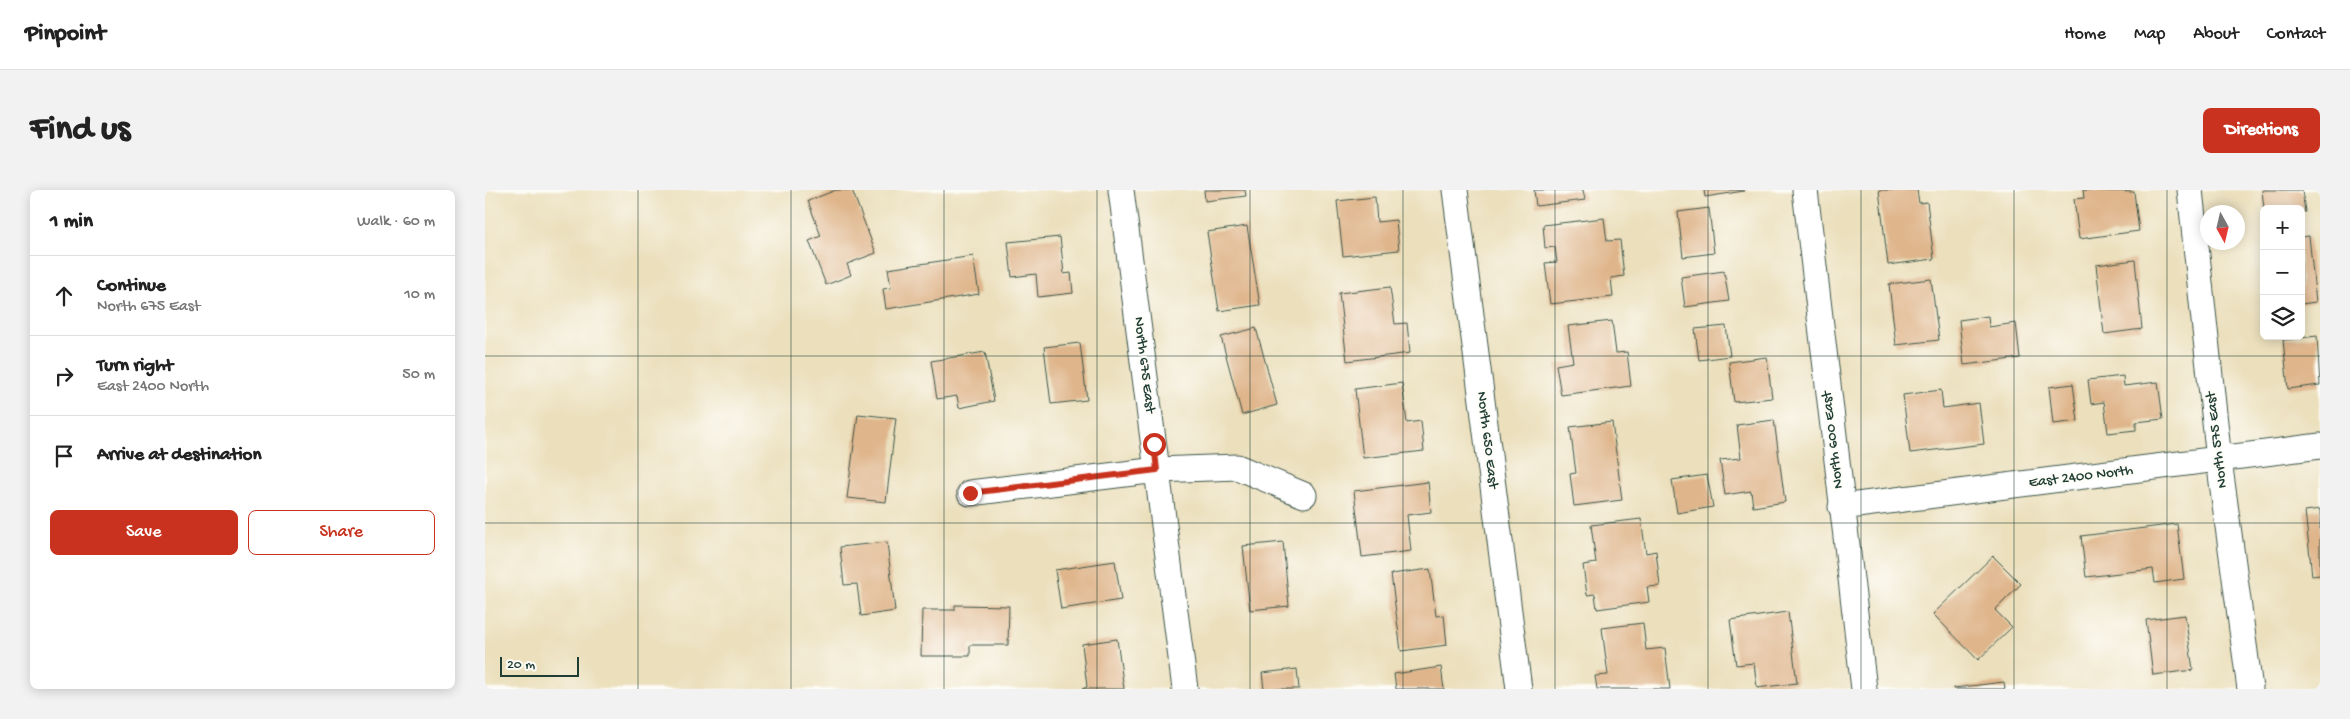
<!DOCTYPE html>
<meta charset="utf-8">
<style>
:root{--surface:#fff;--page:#f2f2f2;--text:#222;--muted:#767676;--line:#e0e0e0;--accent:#c8321e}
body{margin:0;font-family:"Gochi Hand",sans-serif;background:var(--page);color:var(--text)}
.controls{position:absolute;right:15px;top:15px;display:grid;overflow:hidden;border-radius:8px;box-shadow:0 2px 12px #0003}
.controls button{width:45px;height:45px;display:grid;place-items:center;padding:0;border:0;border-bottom:1px solid var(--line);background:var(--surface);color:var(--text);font:25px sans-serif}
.compass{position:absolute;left:1715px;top:15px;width:45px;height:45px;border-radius:50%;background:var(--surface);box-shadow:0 2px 12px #0003;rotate:172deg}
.scale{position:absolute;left:15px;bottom:12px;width:79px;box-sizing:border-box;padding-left:5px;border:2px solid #1f3d34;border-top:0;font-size:14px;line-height:18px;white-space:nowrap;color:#1f3d34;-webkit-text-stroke:4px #fdfcf7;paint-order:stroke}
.stop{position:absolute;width:15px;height:15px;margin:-11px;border:4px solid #c8321e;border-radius:50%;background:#fff}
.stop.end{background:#c8321e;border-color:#fff;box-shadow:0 1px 5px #0008}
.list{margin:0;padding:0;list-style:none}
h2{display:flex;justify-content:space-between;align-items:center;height:65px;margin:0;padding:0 20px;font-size:21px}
h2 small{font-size:16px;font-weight:400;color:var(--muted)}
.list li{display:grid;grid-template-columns:32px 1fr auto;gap:15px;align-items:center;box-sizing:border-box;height:80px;padding:0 20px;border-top:1px solid var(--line)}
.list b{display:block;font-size:19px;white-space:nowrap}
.list p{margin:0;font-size:16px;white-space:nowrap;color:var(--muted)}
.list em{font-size:16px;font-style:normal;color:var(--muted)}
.actions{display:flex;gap:10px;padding:15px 20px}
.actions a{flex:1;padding:11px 0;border:1px solid var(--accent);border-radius:8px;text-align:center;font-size:18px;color:var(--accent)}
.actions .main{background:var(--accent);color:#fff}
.icon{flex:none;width:28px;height:28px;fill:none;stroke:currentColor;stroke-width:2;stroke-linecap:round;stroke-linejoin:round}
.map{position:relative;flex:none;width:1835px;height:499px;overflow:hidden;border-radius:8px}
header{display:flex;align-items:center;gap:30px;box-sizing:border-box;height:70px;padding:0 25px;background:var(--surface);border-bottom:1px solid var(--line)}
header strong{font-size:24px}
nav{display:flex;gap:28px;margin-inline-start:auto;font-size:18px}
.intro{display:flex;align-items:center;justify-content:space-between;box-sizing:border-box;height:120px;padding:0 30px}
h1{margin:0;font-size:35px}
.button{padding:12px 22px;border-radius:8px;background:var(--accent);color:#fff;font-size:18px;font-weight:700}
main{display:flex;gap:30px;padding:0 30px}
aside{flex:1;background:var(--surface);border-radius:8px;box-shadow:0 2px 12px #0003}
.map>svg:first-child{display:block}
</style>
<header>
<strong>Pinpoint</strong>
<nav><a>Home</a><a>Map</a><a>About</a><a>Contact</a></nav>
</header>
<div class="intro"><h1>Find us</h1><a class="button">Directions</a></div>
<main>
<aside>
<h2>1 min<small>Walk · 60 m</small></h2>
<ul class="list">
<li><svg class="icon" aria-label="ahead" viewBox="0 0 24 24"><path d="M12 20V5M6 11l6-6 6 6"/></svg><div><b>Continue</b><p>North 675 East</p></div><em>10 m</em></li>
<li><svg class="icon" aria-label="right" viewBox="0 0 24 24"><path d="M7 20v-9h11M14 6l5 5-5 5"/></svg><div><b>Turn right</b><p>East 2400 North</p></div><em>50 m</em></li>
<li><svg class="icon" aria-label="arrive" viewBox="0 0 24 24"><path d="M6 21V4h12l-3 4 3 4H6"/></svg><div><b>Arrive at destination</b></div></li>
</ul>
<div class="actions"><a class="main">Save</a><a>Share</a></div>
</aside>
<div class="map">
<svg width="1835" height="499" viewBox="0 0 1835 499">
<rect width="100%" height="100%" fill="#fdfcf7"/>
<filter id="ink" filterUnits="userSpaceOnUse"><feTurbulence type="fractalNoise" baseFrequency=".02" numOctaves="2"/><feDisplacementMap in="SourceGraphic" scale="10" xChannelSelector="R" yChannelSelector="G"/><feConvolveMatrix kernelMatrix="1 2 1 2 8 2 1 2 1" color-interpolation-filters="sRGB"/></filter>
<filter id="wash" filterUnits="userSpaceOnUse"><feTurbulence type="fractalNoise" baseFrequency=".0096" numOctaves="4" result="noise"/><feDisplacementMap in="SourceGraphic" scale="20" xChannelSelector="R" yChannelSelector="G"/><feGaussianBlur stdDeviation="1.12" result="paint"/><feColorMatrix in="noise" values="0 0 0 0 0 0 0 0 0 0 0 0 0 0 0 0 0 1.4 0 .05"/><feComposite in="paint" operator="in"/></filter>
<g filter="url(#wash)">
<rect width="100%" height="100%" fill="#ebdfbc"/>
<g id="blocks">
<path fill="#dfb58b" d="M351,0H367L391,63L362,74L366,85L341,95L324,51L336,46L323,11Z
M719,0H760L761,6L720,11Z
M1049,0H1098L1100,10L1051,16Z
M1219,0H1259V1L1220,7Z
M1394,0H1432L1434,13L1442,12L1449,69L1403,75Z
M1598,0L1649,2L1654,41L1594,49L1589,9L1599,8Z
M1777,0H1817L1820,22H1816V19H1779Z
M890,7L892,32L911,30L914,60L858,66L852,11Z
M1224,18L1229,63L1198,67L1193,22Z
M1119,28L1122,51L1135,50L1139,86L1126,88L1128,107L1065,114L1060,73L1072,72L1070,57L1060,58L1058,35Z
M762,36L775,115L734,121L722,42Z
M1824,46L1831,112L1816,114V47Z
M575,47L579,84L586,83L588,103L553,107L551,84L527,87L523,52Z
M488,66L494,104L401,119L398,99L406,98L403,79Z
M1650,70L1657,139L1619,144L1611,75Z
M1239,81L1244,111L1200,117L1196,87Z
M1446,89L1454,150L1411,155L1404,94Z
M905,97L910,134L922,133L925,163L862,171L854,103Z
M1503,126L1504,137L1531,133L1535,168L1479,175L1474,130Z
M1127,131L1131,163L1142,162L1146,196L1076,205L1071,175L1088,172L1083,136Z
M1241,136L1245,166L1214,170L1210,139Z
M771,138L792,215L757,225L736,147Z
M1832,146L1835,195L1803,199L1798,150Z
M595,153L602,210L566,214L559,157Z
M500,162L509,211L474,218L472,206L452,209L446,171Z
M1282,167L1287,208L1249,212L1244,172Z
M1638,186L1639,196L1673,192L1678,229L1651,232V240L1623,243L1619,212L1606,214L1603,190Z
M917,193L922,233L936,231L939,261L878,268L870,199Z
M1588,194L1593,231L1568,234L1564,197Z
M1456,200L1458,218L1494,213L1499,254L1425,263L1418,205Z
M373,224L411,228L401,312L362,308Z
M1289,230L1300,312L1268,317L1266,301L1240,305L1235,270L1256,268L1252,235Z
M1127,232L1137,310L1089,316L1085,284L1091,283L1085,237Z
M1222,285L1228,317L1192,323L1187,290Z
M943,292L946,322L922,325L926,361L877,367L869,301Z
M1835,319V385L1827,386L1820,321Z
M1156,329L1161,363L1171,361L1175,396L1162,397L1164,412L1112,419L1110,404L1102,405L1098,375L1111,373L1106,335Z
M1692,334L1699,389L1670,393L1668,379L1601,387L1596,346Z
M402,352L410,421L376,426L372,394L359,395L355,357Z
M798,352L804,416L765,420L758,356Z
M1508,366L1536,394L1510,420L1527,437L1493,470L1448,424Z
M630,371L636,410L576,419L570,380Z
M945,379L951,426L959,425L962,455L916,461L906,384Z
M470,415L524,416L523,455H485V466H436L437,420H470Z
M1303,422L1312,493L1272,498L1269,473L1251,475L1245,430Z
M1700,425L1708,480L1668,485L1661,430Z
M1158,433L1161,460L1180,458L1185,499H1112L1110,486L1123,485L1117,438Z
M632,449L639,499H597L602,497L597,454Z
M956,477L959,499H911L909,484Z
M812,479L814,499H779L777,483Z
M1519,492L1520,499H1469V498Z"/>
</g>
</g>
<g filter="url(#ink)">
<use href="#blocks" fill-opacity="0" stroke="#3e5548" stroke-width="1"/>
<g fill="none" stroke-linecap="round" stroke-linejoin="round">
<g stroke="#3e5548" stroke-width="27">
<path id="street" d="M636,0L700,499
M970,0L1034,499
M1320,0L1379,499
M1705,0L1734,270L1765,499
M485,303L672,280L752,277L819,305
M1356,317L1835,256"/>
</g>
<use href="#street" stroke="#fff" stroke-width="25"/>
</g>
</g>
<g fill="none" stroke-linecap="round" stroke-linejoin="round" filter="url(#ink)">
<path stroke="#c8321e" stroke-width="6" d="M485,303L672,280L669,254"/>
</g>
<path fill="none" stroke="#1f3d34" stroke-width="1" stroke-opacity="0.55" d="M153,0V499M306,0V499M459,0V499M612,0V499M765,0V499M918,0V499M1070,0V499M1223,0V499M1376,0V499M1529,0V499M1682,0V499M0,166H1835M0,333H1835"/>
<g text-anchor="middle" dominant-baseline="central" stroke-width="4" stroke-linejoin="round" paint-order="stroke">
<g font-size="15" fill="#1f3d34" stroke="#fdfcf7">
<text transform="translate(659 175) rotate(83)">North 675 East</text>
<text transform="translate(1002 250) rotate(83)">North 650 East</text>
<text transform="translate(1348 250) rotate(-97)">North 600 East</text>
<text transform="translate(1732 250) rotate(-97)">North 575 East</text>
<text transform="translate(1596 287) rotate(-7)">East 2400 North</text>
</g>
</g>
</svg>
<div class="controls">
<button>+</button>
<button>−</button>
<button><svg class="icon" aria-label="layers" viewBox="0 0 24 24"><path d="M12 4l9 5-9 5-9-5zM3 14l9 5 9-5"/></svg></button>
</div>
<svg class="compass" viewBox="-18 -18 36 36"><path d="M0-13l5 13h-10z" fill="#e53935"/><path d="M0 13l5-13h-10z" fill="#767676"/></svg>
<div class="scale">20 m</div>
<div class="stop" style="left:669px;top:254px"></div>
<div class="stop end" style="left:485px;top:303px"></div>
</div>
</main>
